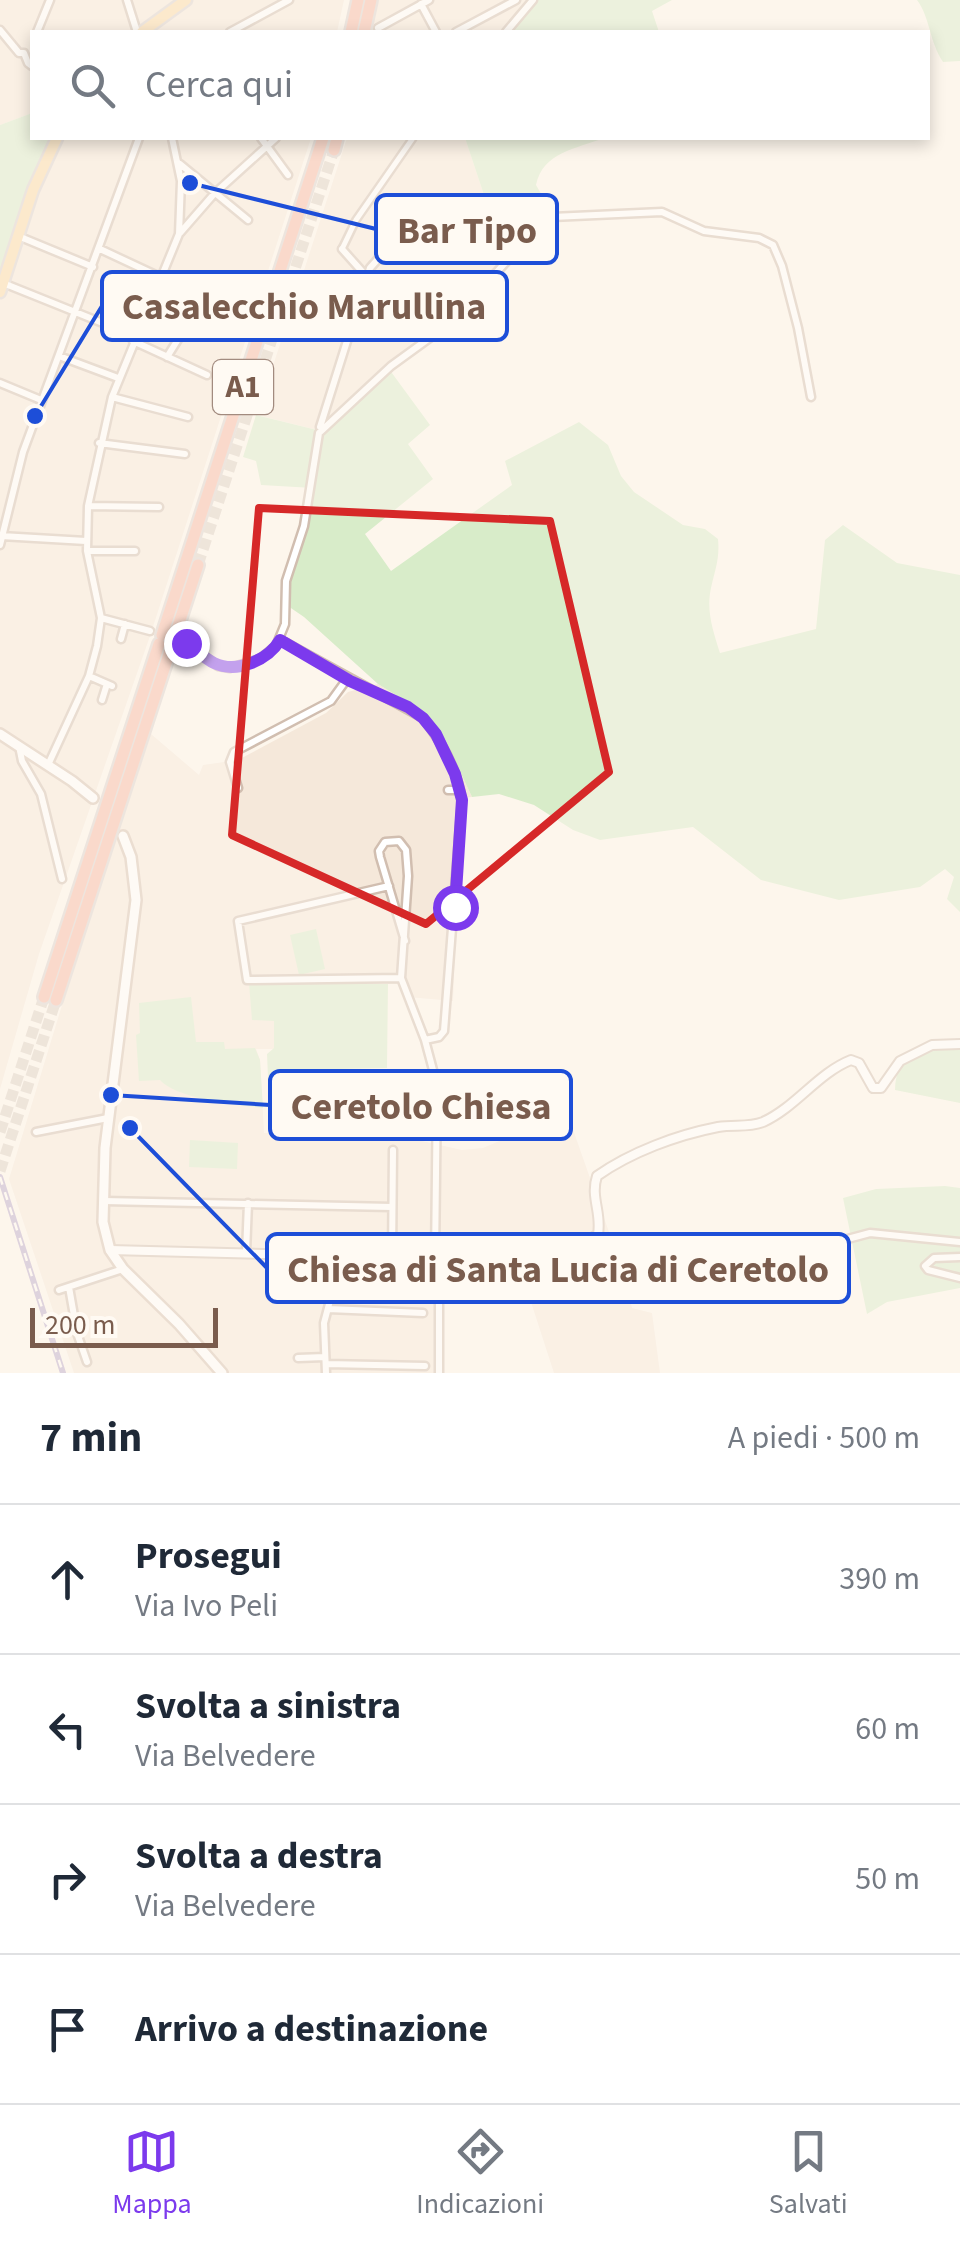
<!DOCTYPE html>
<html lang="it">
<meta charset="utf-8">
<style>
:root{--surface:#fff;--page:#f2f2f3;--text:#1f2937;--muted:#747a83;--line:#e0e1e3;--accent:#7c3aed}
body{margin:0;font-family:"Source Sans 3",sans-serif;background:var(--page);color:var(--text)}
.scale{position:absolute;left:30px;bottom:25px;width:188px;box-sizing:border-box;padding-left:10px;border:5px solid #7a5c4d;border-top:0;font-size:28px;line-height:35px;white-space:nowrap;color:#7a5c4d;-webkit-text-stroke:8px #fffaf3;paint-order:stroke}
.stop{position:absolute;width:30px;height:30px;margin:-22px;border:8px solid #7c3aed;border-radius:50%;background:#fff}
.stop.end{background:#7c3aed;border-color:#fff;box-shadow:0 2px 10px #0008}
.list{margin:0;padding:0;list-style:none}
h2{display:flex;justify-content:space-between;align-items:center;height:130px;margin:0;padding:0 40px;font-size:42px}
h2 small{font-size:32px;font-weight:400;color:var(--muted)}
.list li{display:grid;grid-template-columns:65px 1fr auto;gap:30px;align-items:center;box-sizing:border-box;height:150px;padding:0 40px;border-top:2px solid var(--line)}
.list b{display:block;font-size:38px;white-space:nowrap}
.list p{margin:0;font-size:32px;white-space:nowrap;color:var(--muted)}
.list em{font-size:32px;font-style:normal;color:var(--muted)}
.icon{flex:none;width:55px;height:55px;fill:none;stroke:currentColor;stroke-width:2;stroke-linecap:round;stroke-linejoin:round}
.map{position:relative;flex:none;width:960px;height:1373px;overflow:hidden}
.search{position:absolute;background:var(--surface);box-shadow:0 5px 15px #0003;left:30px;right:30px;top:30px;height:110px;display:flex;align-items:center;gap:25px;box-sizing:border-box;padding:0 35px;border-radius:0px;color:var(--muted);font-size:38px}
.sheet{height:730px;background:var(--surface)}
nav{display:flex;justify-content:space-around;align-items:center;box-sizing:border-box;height:140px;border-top:2px solid var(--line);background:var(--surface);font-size:28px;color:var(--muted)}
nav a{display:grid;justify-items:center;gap:5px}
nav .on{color:var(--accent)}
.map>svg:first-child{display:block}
</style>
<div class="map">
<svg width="960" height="1373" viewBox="0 0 960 1373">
<rect width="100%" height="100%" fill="#fdf6ec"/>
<path fill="#f5e8da" d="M0,0H344L337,32H32V113L0,125Z
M378,0H538L505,32H370Z
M49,138H311L150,636L39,954L0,1089V290Z
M347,138H465L499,240L513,256L432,336L389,369L321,431L257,415Z
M378,684L425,713L445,739L472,797L461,798L453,1001L408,997L403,984L250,983L274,1020V1049H256L260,1060L264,1133L344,1131L417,1140L462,1150L483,1148L539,1124L570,1121L623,1272L632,1308L652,1313L660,1373H554L520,1268L437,1274L438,1373H74L9,1179L113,838L151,734L199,775L203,765L238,760L326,713L348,692Z"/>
<path fill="#d8ecc9" d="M538,0H672L652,11L659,32H505Z
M917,0H960V61L943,62C929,41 930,17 917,0Z
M32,113V138H49L48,142L0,279V125Z
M465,138H604C576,149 543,152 536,185L554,216L513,256L499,240Z
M389,369L430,425L408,444L433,479L365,534L391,571L512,485L505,461L579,422L608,445L621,476L634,492L683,525L705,529L718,539C720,558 715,570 711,588C706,611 713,631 720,653L816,629L825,540L843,525L897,563L960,575V912L947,899L954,877L945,869L920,887L839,900L761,880L693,827L600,840L573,830L534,805L499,794L472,797L445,739L425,713L378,684L304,617L285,604C286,564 308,528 313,488L261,485L256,461L243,457L256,415L321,431Z
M316,929L325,969L299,975L290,935Z
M249,983L388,984L387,1068L341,1069V1123L270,1124L267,1054L274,1048V1021L252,1020Z
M191,997L196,1042H224L225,1049L255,1048L260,1060L263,1108C238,1105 177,1099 160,1080L139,1081L136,1035L140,1033L139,1003Z
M943,1044L960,1046V1103L895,1090C896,1056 914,1055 943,1044Z
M190,1140L238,1143L237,1169L189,1167Z
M945,1186L960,1188V1288L887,1302L867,1314L843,1198L876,1189Z"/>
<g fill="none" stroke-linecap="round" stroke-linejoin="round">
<path stroke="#dcd0c4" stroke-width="11" stroke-dasharray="11 5.5" stroke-linecap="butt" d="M198,565L334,150
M0,1132L44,997
M0,1171L56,1000"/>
<g stroke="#d1beb0" stroke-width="10">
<path id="pedestrian" d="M342,249L356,220L413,138"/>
</g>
<g stroke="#d1beb0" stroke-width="11">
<path id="minor" d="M127,0L137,32
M421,4L436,32
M378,28L429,0
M0,30L19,53H24L28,63L32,66
M37,32L50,0
M230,32L289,0
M456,32L516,0
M506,32L533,0
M261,138L288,175
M180,164L248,220
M180,233L214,194L276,138
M18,236L93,267
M100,249L160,277
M342,249L367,277
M3,283L135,336
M133,341L207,375
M59,356L118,378
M167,357L192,317
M0,383L41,400
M112,397L188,417
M320,427L370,268L378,259L438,228L439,221
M99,443L185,454
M88,506L159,507
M1,536L86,541
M0,545L23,452L139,138
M87,551H135
M101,618L150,631
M121,639L125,624
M281,640L423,718C442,742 457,769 462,800L444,1031L439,1037L425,1040
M186,643L218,666L230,668L260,659L276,646L285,624L286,581L304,526L319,433L391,366L435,334L474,297L537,228L552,217L662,212L704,231L759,238L773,245L782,266L798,328L811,397
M89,676L112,686
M102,700L107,684
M19,746L22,761L41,794L62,879
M48,765L89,676L97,646L101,618L87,551L88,506L112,397L179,234L181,181L172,138
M238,788L230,762L234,752L331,701L347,679
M448,790H460
M389,886L238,921L247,980L401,978
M405,941L380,857L379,851L385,842L399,841L406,850L408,876L401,978L425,1040L437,1085L435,1260L439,1284V1373
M36,1132L108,1118
M104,1201L392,1207
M246,1253L248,1203
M392,1257L393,1150
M960,1257L934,1258L925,1266L928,1270L960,1278
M535,1258L646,1262L762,1257L799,1252L870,1233L960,1242
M69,1287L77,1333L87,1362
M59,1290L123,1269
M328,1309L423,1313
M298,1358L325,1357
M326,1364L425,1366
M326,1373L324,1323L333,1289V1256"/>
</g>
<g stroke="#d1beb0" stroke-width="12">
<path id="tertiary" d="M110,1250L502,1260L575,1249L598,1234C602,1213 590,1197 597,1176C631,1152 677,1135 718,1127C734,1124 748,1128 763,1122C796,1107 818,1073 851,1060L859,1063L873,1088H881L900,1061L932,1045L960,1044"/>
</g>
<g stroke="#d6c0b0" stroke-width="14">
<path id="secondary" d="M0,734L72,781L93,798
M123,836L131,857L136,900L105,1148L103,1222L110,1250L123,1269L179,1324L222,1373"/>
</g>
<g stroke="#dad1cd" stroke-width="15">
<path id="primary" d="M142,32L186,0
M0,292L33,190L57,138"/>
</g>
<g stroke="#dad1cd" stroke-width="16">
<path id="motorway" d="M351,32L358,0
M364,32L371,0
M334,150L337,138
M162,635L323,138
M44,997L159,644
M56,1000L198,565"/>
</g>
<use href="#pedestrian" stroke="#fff" stroke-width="5"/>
<use href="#minor" stroke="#fff" stroke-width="6"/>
<use href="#tertiary" stroke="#fff" stroke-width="8"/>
<use href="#secondary" stroke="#fff" stroke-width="9"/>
<use href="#primary" stroke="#fbd9a5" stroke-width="10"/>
<use href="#motorway" stroke="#f7b7a3" stroke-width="11"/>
<g stroke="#b9a8c9" stroke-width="6">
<path id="rail" d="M0,1177L63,1373"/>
</g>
<use href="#rail" stroke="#fffaf3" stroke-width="2.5" stroke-dasharray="8" stroke-linecap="butt"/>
</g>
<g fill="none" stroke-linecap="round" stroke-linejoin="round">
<path stroke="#7c3aed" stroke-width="12" d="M186,643C196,649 204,658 214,663C237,674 268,660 280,640L350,681L408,707L423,718L436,734L455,774L462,800L455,907"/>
</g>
<path d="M0 0H960V1373H0ZM259,508L550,521L609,772L426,924L232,835Z" fill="#fdf6ec" fill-opacity=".55" fill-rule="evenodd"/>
<path fill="none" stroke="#d62828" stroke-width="8" stroke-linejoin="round" d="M259,508L550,521L609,772L426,924L232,835Z"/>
<g text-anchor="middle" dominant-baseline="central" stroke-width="8" stroke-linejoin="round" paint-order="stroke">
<rect fill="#fffaf3" stroke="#a28b7f" stroke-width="2.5" x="213" y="360" width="60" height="54" rx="8"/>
<g font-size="32" font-weight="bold" fill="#7a5c4d">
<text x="243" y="387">A1</text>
</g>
</g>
<path fill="none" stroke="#1d4ed8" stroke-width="4" d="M190 183L376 229M35 416L102 306M111 1095L270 1105M130 1128L267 1268"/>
<g fill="#1d4ed8" stroke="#fffaf3" stroke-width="4">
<circle cx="190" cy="183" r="10"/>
<circle cx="35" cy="416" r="10"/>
<circle cx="111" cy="1095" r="10"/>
<circle cx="130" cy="1128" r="10"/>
</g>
<g fill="#fffaf3" stroke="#1d4ed8" stroke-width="4">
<rect x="376" y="195" width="181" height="68" rx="10"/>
<rect x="102" y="272" width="405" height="68" rx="10"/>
<rect x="270" y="1071" width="301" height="68" rx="10"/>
<rect x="267" y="1234" width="582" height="68" rx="10"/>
</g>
<g font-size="38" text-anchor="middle" font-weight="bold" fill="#7a5c4d">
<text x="467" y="243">Bar Tipo</text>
<text x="304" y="319">Casalecchio Marullina</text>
<text x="421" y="1119">Ceretolo Chiesa</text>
<text x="558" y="1282">Chiesa di Santa Lucia di Ceretolo</text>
</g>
</svg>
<div class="scale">200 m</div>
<div class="stop" style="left:455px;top:907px"></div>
<div class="stop end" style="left:186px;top:643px"></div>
<div class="search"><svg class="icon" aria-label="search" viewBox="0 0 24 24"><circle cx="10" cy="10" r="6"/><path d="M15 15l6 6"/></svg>Cerca qui</div>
</div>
<section class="sheet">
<h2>7 min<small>A piedi · 500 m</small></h2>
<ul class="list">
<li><svg class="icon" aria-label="ahead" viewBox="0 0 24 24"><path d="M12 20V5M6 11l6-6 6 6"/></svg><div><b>Prosegui</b><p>Via Ivo Peli</p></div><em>390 m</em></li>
<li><svg class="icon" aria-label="left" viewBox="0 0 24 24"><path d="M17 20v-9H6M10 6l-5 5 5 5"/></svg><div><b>Svolta a sinistra</b><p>Via Belvedere</p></div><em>60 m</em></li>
<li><svg class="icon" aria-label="right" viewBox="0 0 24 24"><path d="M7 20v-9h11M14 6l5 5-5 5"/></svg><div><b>Svolta a destra</b><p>Via Belvedere</p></div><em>50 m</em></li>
<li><svg class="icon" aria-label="arrive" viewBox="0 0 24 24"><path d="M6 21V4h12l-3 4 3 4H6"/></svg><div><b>Arrivo a destinazione</b></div></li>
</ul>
</section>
<nav>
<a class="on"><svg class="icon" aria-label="map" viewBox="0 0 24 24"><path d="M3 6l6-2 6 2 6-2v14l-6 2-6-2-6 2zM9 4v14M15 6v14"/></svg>Mappa</a>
<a><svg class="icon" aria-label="directions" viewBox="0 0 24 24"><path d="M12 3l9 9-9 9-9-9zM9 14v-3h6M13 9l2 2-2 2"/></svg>Indicazioni</a>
<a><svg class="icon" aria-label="saved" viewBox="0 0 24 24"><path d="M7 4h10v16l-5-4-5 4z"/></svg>Salvati</a>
</nav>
